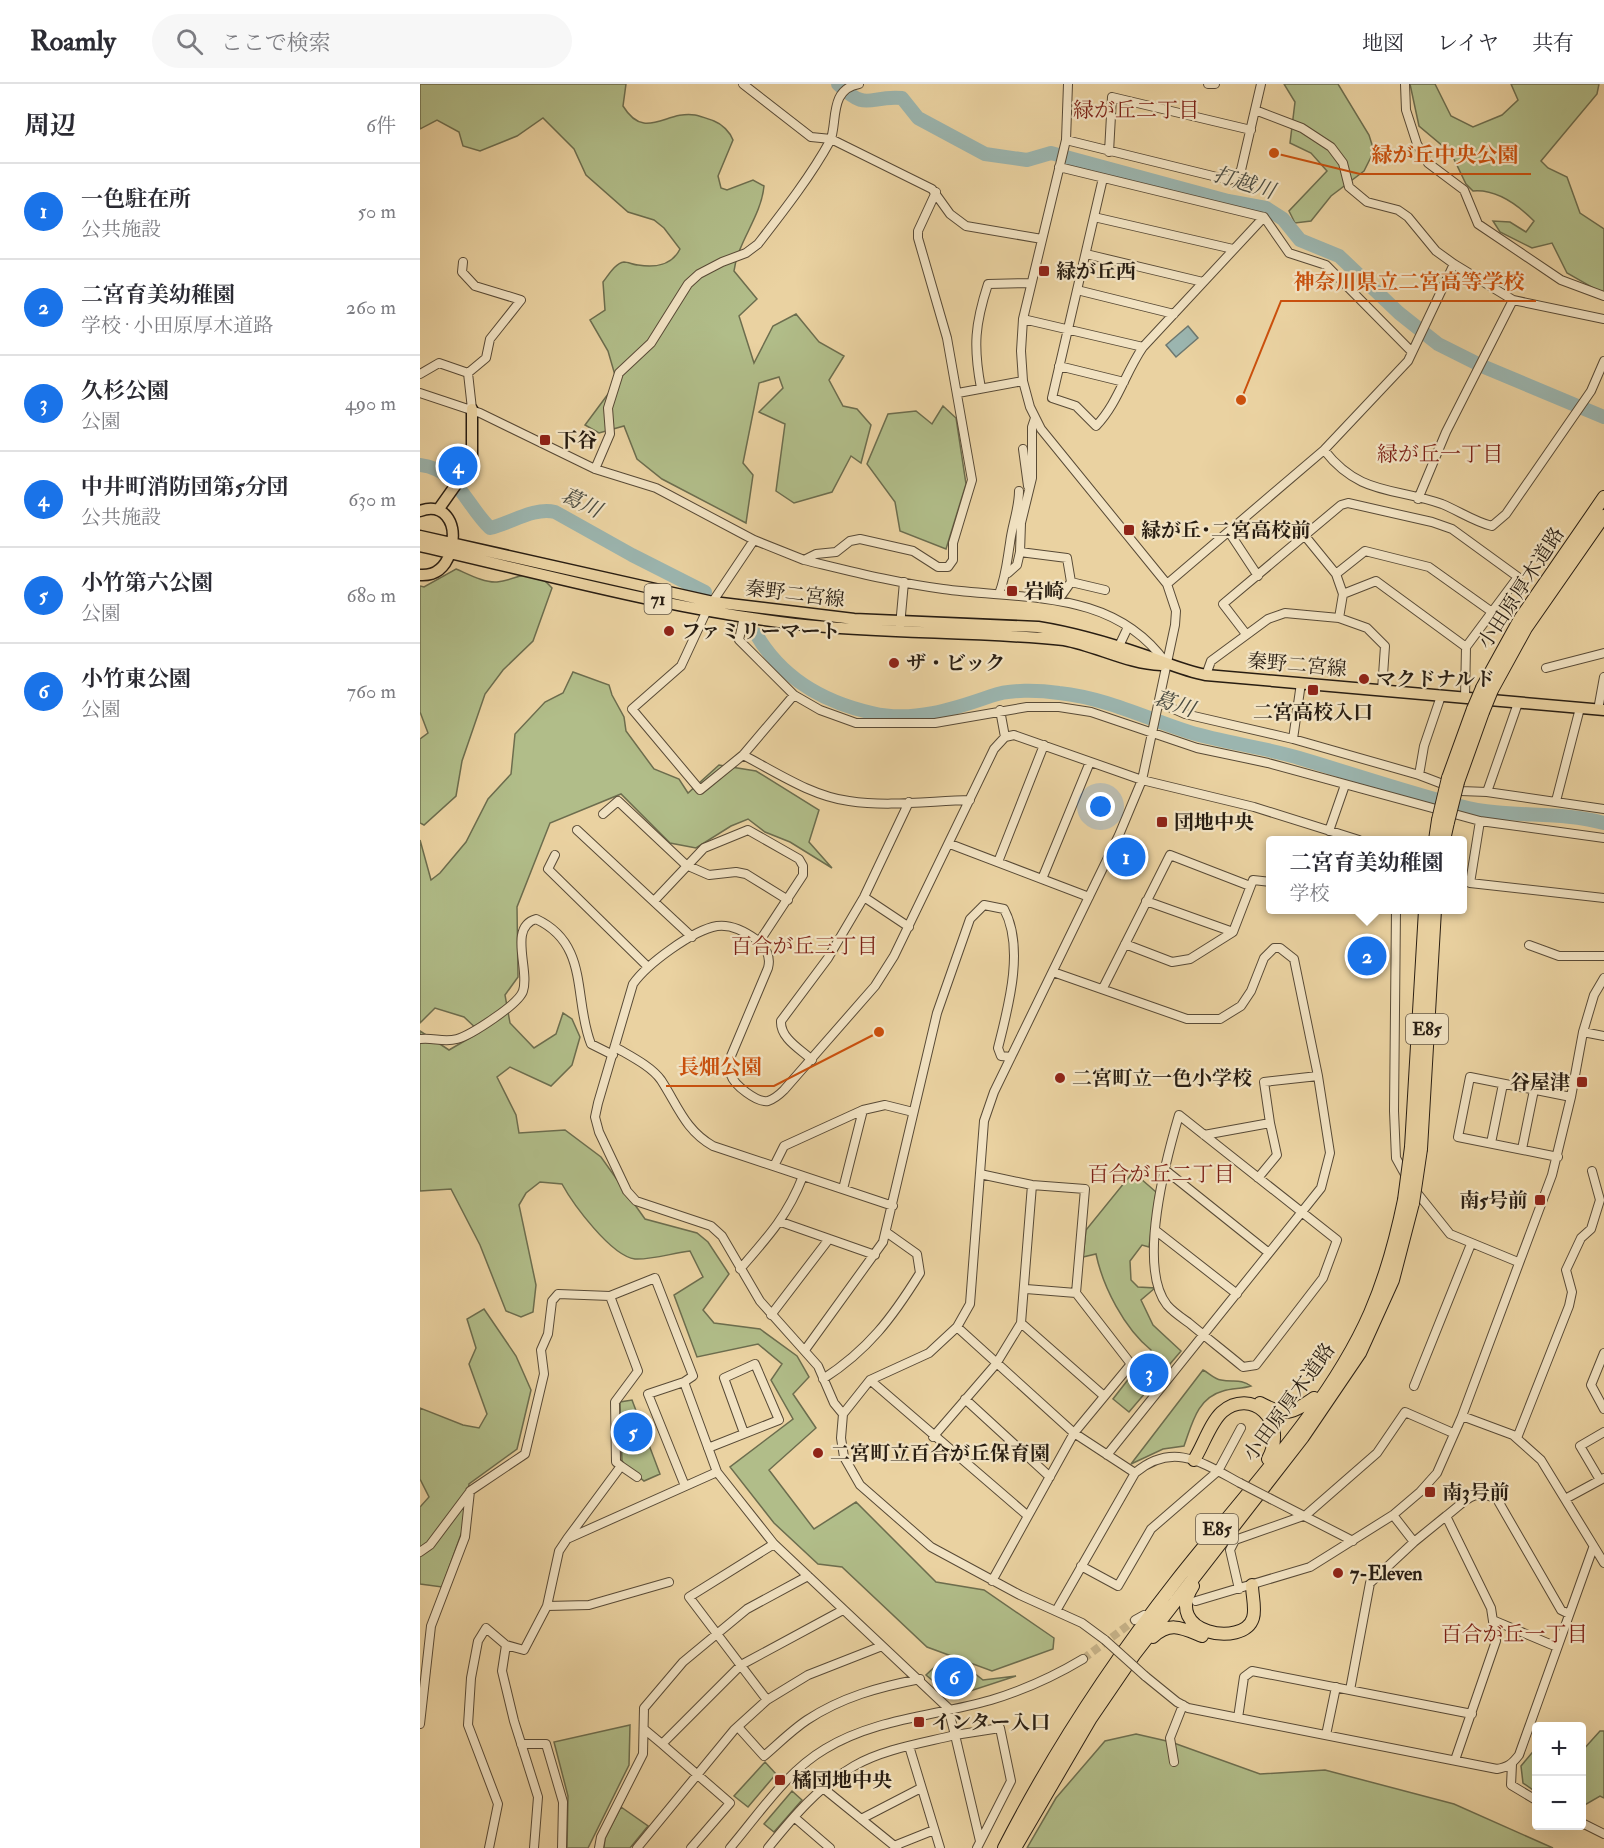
<!DOCTYPE html>
<html lang="ja">
<meta charset="utf-8">
<style>
:root{--surface:#fff;--page:#f7f7f7;--text:#2b2b33;--muted:#7c7c81;--line:#e1e1e2;--accent:#1a73e8}
body{margin:0;font-family:"IM FELL Double Pica","Noto Serif JP",serif;background:var(--page);color:var(--text)}
.controls{position:absolute;right:18px;bottom:18px;display:grid;overflow:hidden;border-radius:6px;box-shadow:0 6px 24px #0002}
.controls button{width:54px;height:54px;display:grid;place-items:center;padding:0;border:0;border-bottom:2px solid var(--line);background:var(--surface);color:var(--text);font:30px sans-serif}
.you{position:absolute;left:681px;top:723px;width:21px;height:21px;margin:-15px;border:4px solid #fff;border-radius:50%;background:#1a73e8;box-shadow:0 0 0 9px #1a73e833}
.badge{display:grid;place-items:center;width:39px;height:39px;border-radius:50%;background:var(--accent);color:#fff;font-size:20px;font-weight:700}
.pin{position:absolute;translate:-50% -50%;border:3px solid #fff;box-shadow:0 2px 6px #0006}
.popup{position:absolute;left:846px;top:752px;width:201px;height:78px;box-sizing:border-box;display:grid;place-content:center;border-radius:6px;background:var(--surface);filter:drop-shadow(0 2px 4px #0005);font-size:20px;white-space:nowrap;color:var(--muted)}
.popup b{font-size:22px;color:var(--text)}
.popup::after{content:'';position:absolute;left:50%;top:100%;margin-left:-12px;border:12px solid transparent;border-top-color:var(--surface)}
.list{margin:0;padding:0;list-style:none}
h2{display:flex;justify-content:space-between;align-items:center;height:78px;margin:0;padding:0 24px;font-size:26px}
h2 small{font-size:20px;font-weight:400;color:var(--muted)}
.list li{display:grid;grid-template-columns:39px 1fr auto;gap:18px;align-items:center;box-sizing:border-box;height:96px;padding:0 24px;border-top:2px solid var(--line)}
.list b{display:block;font-size:22px;white-space:nowrap}
.list p{margin:0;font-size:20px;white-space:nowrap;color:var(--muted)}
.list em{font-size:20px;font-style:normal;color:var(--muted)}
.icon{flex:none;width:33px;height:33px;fill:none;stroke:currentColor;stroke-width:2;stroke-linecap:round;stroke-linejoin:round}
.map{position:relative;flex:none;width:1184px;height:1764px;overflow:hidden}
header{display:flex;align-items:center;gap:36px;box-sizing:border-box;height:84px;padding:0 30px;background:var(--surface);border-bottom:2px solid var(--line)}
header strong{font-size:28px}
nav{display:flex;gap:33px;margin-inline-start:auto;font-size:21px}
.search{width:420px;height:54px;background:var(--page);display:flex;align-items:center;gap:15px;box-sizing:border-box;padding:0 21px;border-radius:33px;color:var(--muted);font-size:22px}
main{display:flex}
aside{flex:1;background:var(--surface)}
.map>svg:first-child{display:block}
</style>
<header>
<strong>Roamly</strong>
<div class="search"><svg class="icon" aria-label="search" viewBox="0 0 24 24"><circle cx="10" cy="10" r="6"/><path d="M15 15l6 6"/></svg>ここで検索</div>
<nav><a>地図</a><a>レイヤ</a><a>共有</a></nav>
</header>
<main>
<aside>
<h2>周辺<small>6件</small></h2>
<ul class="list">
<li><span class="badge">1</span><div><b>一色駐在所</b><p>公共施設</p></div><em>50 m</em></li>
<li><span class="badge">2</span><div><b>二宮育美幼稚園</b><p>学校 · 小田原厚木道路</p></div><em>260 m</em></li>
<li><span class="badge">3</span><div><b>久杉公園</b><p>公園</p></div><em>490 m</em></li>
<li><span class="badge">4</span><div><b>中井町消防団第5分団</b><p>公共施設</p></div><em>630 m</em></li>
<li><span class="badge">5</span><div><b>小竹第六公園</b><p>公園</p></div><em>680 m</em></li>
<li><span class="badge">6</span><div><b>小竹東公園</b><p>公園</p></div><em>760 m</em></li>
</ul>
</aside>
<div class="map">
<svg width="1184" height="1764" viewBox="0 0 1184 1764">
<rect width="100%" height="100%" fill="#ead2a1"/>
<filter id="stains"><feTurbulence type="fractalNoise" baseFrequency=".00333" numOctaves="4"/><feColorMatrix values="0 0 0 0 .2 0 0 0 0 .09 0 0 0 0 .02 0 0 0 .5 -.17"/></filter>
<radialGradient id="worn" r=".72"><stop offset=".6" stop-color="#630" stop-opacity="0"/><stop offset="1" stop-color="#630" stop-opacity=".3"/></radialGradient>
<path fill="#b1bd89" stroke="#6c6d4e" stroke-width="1.5" d="M0,0H206L203,22C225,58 246,26 275,31C281,32 288,35 294,37C302,40 310,48 313,56L298,92L301,104L307,106L333,96L344,102C341,133 318,157 314,187L337,215L319,232L334,279L353,242L376,230L399,258L424,272L409,296L423,322L437,325L451,341L441,379L431,372L412,408L374,419L356,407L365,340L339,328L363,304L359,293L339,299L323,379L333,391L326,439L242,395L217,375L204,342L179,349L165,341L197,298L188,267L170,236L185,226L183,198C188,192 195,179 204,178C208,178 214,181 218,181C235,184 252,181 260,165L244,144L234,136L208,128L166,91L154,65L123,34L97,52L60,67L43,62L39,48L17,36L0,45Z
M864,0H918L949,51L954,67L944,87L911,112L891,137L875,139L869,127L907,87L891,69L870,59L875,18Z
M990,0H1015L1031,32L1053,43L1082,31L1098,16L1091,0H1179L1177,10L1121,77L1128,84L1147,93L1160,129L1184,145V210L1147,189L1132,159L1112,164L1080,148L1073,137L1090,138L1106,148L1114,137C1098,121 1076,105 1053,107L1046,100L1031,69L999,42Z
M523,322L536,334L546,400L526,465L480,447L475,418L447,380L468,330L496,327L512,340Z
M36,485C48,490 64,499 77,498C103,495 110,479 132,504L113,557L83,586L65,610L42,677L36,712L4,741L0,739V655L8,649L0,628V502L4,503Z
M153,588L189,601L192,611L204,633L206,647L234,685L259,695L268,709L299,681L336,687L399,726L389,758L412,784L370,758L345,748L328,735L311,742L276,764L250,759L201,710L130,739L97,823L98,893L85,911L90,939L114,964L136,950L143,929L152,935L160,953L152,981L131,1002L90,983L77,993L96,1031L99,1049L145,1046L181,1073L225,1135L277,1149L288,1158L309,1190L283,1226L294,1239L340,1245L377,1272L389,1293L373,1310L396,1344L349,1386L394,1445L436,1418L516,1498L564,1506L634,1554L633,1565L572,1587L507,1563L422,1483L398,1480L354,1439L310,1383L373,1335L351,1296L362,1280L338,1260L277,1273L254,1211L283,1193L270,1167C253,1169 231,1176 215,1175C191,1172 153,1120 142,1100L120,1098L106,1109L99,1121L116,1201L113,1228L101,1233L86,1227L60,1161L31,1105L0,1107V947L29,966L60,948L44,933L15,924L0,939V756L11,796L20,789L46,758L68,715L91,690L95,650L125,618L143,609Z
M713,1088L736,1108L729,1163L722,1161L710,1177L711,1196L718,1203L735,1204L721,1216L733,1241L761,1267L709,1328L693,1315L731,1266C704,1244 683,1203 676,1170L663,1173L666,1146Z
M64,1225L96,1272L111,1306L97,1365L49,1400L44,1442L22,1503L0,1500V1423L9,1413L0,1395V1324L43,1341L59,1344L67,1330L49,1280L56,1264L47,1235Z
M783,1286C789,1289 794,1295 801,1296C813,1299 820,1294 831,1302C822,1305 812,1304 803,1307C777,1314 772,1340 764,1362L743,1365L711,1380Z
M212,1316L240,1390L224,1397L202,1378L200,1318Z
M524,1574L545,1582L563,1596L596,1592L532,1613L506,1591Z
M210,1641L209,1681L168,1764H147L148,1712L134,1658Z
M1180,1647H1184V1714L1180,1712L1163,1722L1162,1667Z
M716,1650L751,1658L840,1690L905,1686L1034,1720L1133,1764H607L636,1714L685,1657Z
M1116,1664V1708L1103,1699L1101,1682Z
M345,1678L356,1690L328,1723L314,1712Z
M372,1707L382,1716L354,1748L344,1740Z
M201,1723L228,1742L210,1764H184L185,1754Z"/>
<path fill="#9bb5af" stroke="#6d7870" stroke-width="1.5" d="M768,242L778,254L756,273L746,261Z"/>
<g fill="none" stroke-linecap="round" stroke-linejoin="round">
<path stroke="#9bb5af" stroke-width="14" d="M418,0C448,29 448,11 482,14L498,34L565,70L607,76L631,69L808,117L846,124L863,135L880,156L919,172L979,229L1018,260L1062,282L1184,333
M0,381C37,385 46,421 70,444C91,439 114,423 135,428L212,471L285,508
M336,550C362,595 403,618 452,629C492,639 534,625 571,612C590,605 619,606 639,609C686,614 725,634 769,648C805,659 843,663 879,674C933,690 986,708 1040,722C1088,735 1137,726 1184,739"/>
<path stroke="#c3ae84" stroke-width="8" stroke-dasharray="8 4" stroke-linecap="butt" d="M663,1575L715,1536"/>
<g stroke="#584a36" stroke-width="10">
<path id="minor" d="M323,0L391,53L411,55L512,105L530,130L546,142L622,155
M648,0L646,56L603,235L601,267L603,297L610,323L621,345L747,500L756,527L755,541L722,696L699,751L574,1008L564,1037L550,1220L537,1243L509,1269L450,1296L423,1330L421,1354L424,1373L440,1401L511,1463L600,1511L662,1539L685,1556
M788,0H795
M985,0L986,26L997,60L1008,79L1044,106L1058,140L1141,196L1184,212
M835,26L882,44L911,63L923,79L929,103L947,118L978,126L988,133L1016,167L1034,180L1093,216L1184,235
M646,56L809,96L815,94L821,86L841,0
M689,68L692,13L831,46
M639,83L844,133L869,169L906,181L992,268
M683,94L632,314L656,322L676,342C698,319 705,289 723,263
M674,133L813,165
M666,170L783,198
M43,178L42,188L55,202L101,216L70,255L66,274L48,289L52,325
M657,206L754,230
M603,235L723,263L844,133
M639,282L704,298
M0,290L19,279L48,289
M561,304C553,262 555,240 568,200L611,199
M0,309L60,329L175,385L236,404L334,456L384,476C430,487 476,499 523,505C602,516 693,504 746,579
M538,309L603,297
M603,365L608,402
M904,366C940,412 974,403 1022,420C1039,427 1055,438 1072,442L1086,430L1171,307L1184,277
M175,385L190,350L188,324L199,289L231,259L268,200L279,190L302,178L326,169L338,160C362,129 391,92 410,57C418,41 408,5 439,0
M998,415L1026,348L1093,216
M809,448L838,492
M885,452L916,490L923,510L919,534
M334,456L287,526L261,582L212,625L280,706L323,671L374,611
M600,468L647,474L651,498L685,506
M384,476L396,470L416,468L430,457L440,455L493,467L518,483H528L533,476V459L552,396L527,254L498,154V147L516,108
M588,489L597,481L600,468L601,439L612,394V343L615,334
M916,490L945,467L1009,483L1072,528L1046,563L956,497L923,510
M747,500L904,366L988,277L1034,180
M579,510C586,492 587,477 590,459C592,441 599,425 599,407
M639,515L651,498
M324,532L319,556L374,611L400,626L436,639H515L607,623H639L671,628L777,664L848,679L1060,737L1184,754
M480,542L484,498
M826,550L803,520L921,421L928,419L1012,438L1032,445L1098,493L1072,528
M699,562L708,543
M1126,584L1184,569
M786,591L791,577L848,535L865,529L919,534L947,544L965,562L962,606
M1045,614L1046,563
M740,619L765,630L873,655L999,691L1041,707L1067,708
M1098,619L1067,708L1184,725
M580,626L585,653
M1178,626L1184,593
M873,655L881,599
M323,671C356,688 391,712 429,717C468,723 510,717 550,716
M999,691L1004,662L1021,612
M1136,717L1160,624
M183,730L198,717L266,781L289,791L316,788L326,790L368,816
M1060,737L1050,799L1184,814
M157,746L272,853
M909,747L925,701
M530,760L669,813
M135,771L128,785L227,882
M578,778L624,661
M622,795L670,678
M444,813L489,843
M234,817L284,764L328,746L379,775L383,782V791L339,858
M726,817L813,848
M976,826L974,1027L976,1074L987,1094
M705,860L752,878L770,875L813,848L833,796L851,798
M1109,861L1139,872H1184
M633,888L767,935H800L821,922L831,907L844,874L854,864H860L874,875L898,992L910,1069L901,1104L687,1371
M683,904L750,771L830,802
M1163,948L1184,952
M0,955C13,953 23,959 37,955C51,951 99,920 103,907C110,886 88,843 116,835C170,860 153,915 171,960L193,971
M195,963C210,972 231,982 241,996C258,1022 265,1046 293,1062L473,1122
M392,976C380,965 360,954 361,937L408,874L444,813L489,718
M759,1031L917,1156L903,1194L836,1281L823,1283C805,1268 787,1254 769,1239C762,1234 753,1228 747,1221C717,1183 746,1075 759,1031Z
M784,1051L850,1039L844,998L898,992
M1071,1059L1083,1000
M1102,1065L1114,1006
M1138,1073L1038,1053L1050,993L1151,1013
M354,1082L364,1062L443,1026L465,1021L493,1028
M744,1085L849,1169
M560,1090L612,1101L665,1105L656,1209L711,1280L654,1349L572,1497
M838,1094L857,1071L850,1039
M423,1105L443,1026
M994,1105L1030,1150L1098,1178
M361,1138L455,1171
M735,1146L817,1210
M320,1185C348,1153 368,1131 383,1092
M606,1205L656,1209
M351,1231L409,1155
M601,1239L684,1312
M537,1243L654,1349L715,1389
M385,1266L463,1158L517,929L550,835L564,821L584,825C605,864 588,924 578,964L581,972L591,973
M1184,1269L1171,1301L1184,1325
M403,1295C448,1266 472,1234 500,1189L497,1170L466,1148
M450,1296L608,1432
M264,1298L228,1310L265,1402
M994,1302L1051,1160
M545,1315L630,1393
M423,1330L414,1319L398,1282L340,1217L302,1152L291,1142L216,1117L207,1107L179,1048L175,1033L178,1019L213,900C227,880 273,846 297,842C311,840 326,848 337,856C346,863 351,873 348,884L311,972C310,978 309,985 311,991C314,1001 337,1019 348,1017C354,1015 360,1010 364,1006L455,902L474,872L574,665L585,653L594,651L722,696L834,723L939,756
M1042,1332L1093,1351L1121,1376L1184,1479
M513,1353L576,1280L601,1239L612,1101
M1097,1354L1149,1222L1152,1208L1146,1186L1161,1154L1171,1145L1180,1116L1172,1087
M288,1364L359,1336L335,1280L304,1294L324,1349
M201,1382L217,1393
M1180,1396L1160,1362L1184,1348
M1147,1414L1184,1394
M851,1415L933,1457
M973,1431L994,1458
M1026,1432C1045,1418 1053,1403 1077,1415L1141,1526L1149,1530
M147,1455L201,1382L196,1378L195,1318L218,1287L190,1212L235,1194L273,1292L264,1298L297,1388L354,1460L528,1624L535,1651C503,1659 463,1665 434,1682C399,1702 373,1733 348,1764
M0,1468L10,1461L49,1409
M661,1482L698,1502L731,1445L798,1387L821,1344
M819,1505L810,1466L815,1456L886,1431L957,1369L985,1328L1033,1349
M776,1517L890,1483L973,1431L1000,1408L1017,1389L1042,1332L1132,1091L1151,1013L1163,948L1174,911L1184,894
M127,1522L169,1521L249,1498
M636,1527L715,1389C753,1357 783,1379 820,1399
M715,1536L724,1531
M1075,1537L1137,1563
M725,1592L757,1618L768,1624L1077,1685C1088,1683 1092,1680 1099,1671L1173,1464
M930,1606L950,1499L994,1458L1026,1432L1071,1524L1076,1557L1035,1676
M347,1616L269,1513L354,1460
M818,1634L824,1593L832,1587L1052,1630
M0,1640L11,1542L45,1453L50,1407L105,1370L124,1290L121,1266L128,1250L132,1217L138,1210L190,1212
M318,1643L344,1672C358,1660 372,1646 387,1636C422,1613 459,1603 500,1595
M224,1645L242,1660
M906,1651L916,1603
M101,1660H126L143,1718L142,1764
M489,1662L520,1764
M754,1678L750,1654L763,1621
M1092,1680L1091,1701L1116,1716
M403,1704L477,1764
M374,1733L410,1764
M441,1735L501,1704
M1162,1739L1184,1750
M474,1762L514,1746
M69,1764L78,1720L48,1641L51,1594L58,1557L66,1544L86,1561
M114,1764L118,1713L94,1637L82,1587L86,1561L104,1566L127,1522L139,1467L147,1455L297,1388
M179,1764L181,1753L223,1670L224,1624L263,1578L327,1525L388,1492
M217,1764L314,1646L347,1616L388,1591L462,1562
M271,1764L310,1719L242,1660L321,1581L423,1526
M310,1764C339,1730 366,1688 405,1665C456,1634 516,1632 571,1616C604,1606 633,1593 663,1575
M557,1764L591,1697L580,1644L535,1651L560,1757"/>
</g>
<g stroke="#281d12" stroke-width="13">
<path id="major" d="M18,426L52,378V325
M0,427C24,418 36,439 32,459
M0,452L293,518L434,535L618,543C655,549 689,559 724,571C745,578 764,587 786,591L1184,626
M0,462C124,490 249,525 375,540C464,550 555,547 644,556C677,562 708,580 741,581
M0,491C15,492 25,484 30,469"/>
</g>
<g stroke="#281d12" stroke-width="14">
<path id="highway" d="M1062,604L1100,535L1184,413
M1072,606L1106,544L1184,432
M1028,694L1053,625
M1038,698L1063,628
M1015,756L1018,736
M1024,756L1028,738
M991,1063L1005,826
M1001,1065L1015,826
M840,1319C866,1333 871,1330 894,1314
M774,1376C783,1362 790,1339 802,1328C831,1303 869,1336 848,1375
M773,1502C742,1550 824,1564 833,1534C836,1525 832,1511 832,1501
M733,1553C750,1537 762,1544 782,1552
M584,1764C632,1670 691,1580 756,1497C820,1415 908,1325 950,1229C966,1192 976,1155 984,1116
M595,1764L671,1634L714,1571L883,1353L940,1269L973,1196L993,1119"/>
</g>
<use href="#minor" stroke="#f1e2c2" stroke-width="8"/>
<use href="#major" stroke="#ead2a1" stroke-width="10"/>
<use href="#highway" stroke="#ead2a1" stroke-width="12"/>
<g stroke="#584a36" stroke-width="10" stroke-linecap="butt">
<path id="minor-bridge" d="M820,1399L851,1415
M685,1556L725,1592"/>
</g>
<g stroke="#281d12" stroke-width="14" stroke-linecap="butt">
<path id="highway-bridge" d="M1053,625L1062,604
M1063,628L1072,606
M1018,736L1028,694
M1028,738L1038,698
M984,1116L991,1063
M993,1119L1001,1065"/>
</g>
<use href="#minor-bridge" stroke="#f1e2c2" stroke-width="8"/>
<use href="#highway-bridge" stroke="#ead2a1" stroke-width="12"/>
</g>
<g fill="#8f2418" stroke="#f1e2c2" stroke-width="2">
<rect x="618" y="181" width="12" height="12" rx="3"/>
<rect x="119" y="350" width="12" height="12" rx="3"/>
<rect x="703" y="440" width="12" height="12" rx="3"/>
<rect x="586" y="501" width="12" height="12" rx="3"/>
<circle cx="249" cy="547" r="6"/>
<circle cx="474" cy="579" r="6"/>
<circle cx="944" cy="595" r="6"/>
<rect x="887" y="600" width="12" height="12" rx="3"/>
<rect x="736" y="732" width="12" height="12" rx="3"/>
<circle cx="640" cy="994" r="6"/>
<rect x="1156" y="992" width="12" height="12" rx="3"/>
<rect x="1114" y="1110" width="12" height="12" rx="3"/>
<circle cx="398" cy="1369" r="6"/>
<rect x="1004" y="1402" width="12" height="12" rx="3"/>
<circle cx="918" cy="1489" r="6"/>
<rect x="493" y="1632" width="12" height="12" rx="3"/>
<rect x="354" y="1690" width="12" height="12" rx="3"/>
</g>
<g text-anchor="middle" dominant-baseline="central" stroke-width="4.5" stroke-linejoin="round" paint-order="stroke">
<g fill="#f1e2c2" stroke="#645847" stroke-width="1.5">
<rect x="224.5" y="500" width="27" height="30" rx="4.5"/>
<rect x="986" y="930" width="42" height="30" rx="4.5"/>
<rect x="776" y="1430" width="42" height="30" rx="4.5"/>
</g>
<g font-size="18" font-weight="bold" fill="#281d12">
<text x="238" y="515">71</text>
<text x="1007" y="945">E85</text>
<text x="797" y="1445">E85</text>
</g>
<g font-size="20" font-weight="bold" fill="#281d12" stroke="#f1e2c2" text-anchor="start">
<text x="636" y="187">緑が丘西</text>
<text x="137" y="356">下谷</text>
<text x="721" y="446">緑が丘･二宮高校前</text>
<text x="604" y="507">岩崎</text>
<text x="261" y="547">ファミリーマート</text>
<text x="486" y="579">ザ・ビック</text>
<text x="956" y="595">マクドナルド</text>
<text x="893" y="628" text-anchor="middle">二宮高校入口</text>
<text x="754" y="738">団地中央</text>
<text x="652" y="994">二宮町立一色小学校</text>
<text x="1150" y="998" text-anchor="end">谷屋津</text>
<text x="1108" y="1116" text-anchor="end">南5号前</text>
<text x="410" y="1369">二宮町立百合が丘保育園</text>
<text x="1022" y="1408">南3号前</text>
<text x="930" y="1489">7-Eleven</text>
<text x="511" y="1638">インター入口</text>
<text x="372" y="1696">橘団地中央</text>
</g>
<g font-size="20" fill="#281d12" stroke="#f1e2c2">
<text transform="translate(1101 504) rotate(-57)">小田原厚木道路</text>
<text transform="translate(375 510) rotate(7)">秦野二宮線</text>
<text transform="translate(877 581) rotate(5)">秦野二宮線</text>
<text transform="translate(869 1318) rotate(-54)">小田原厚木道路</text>
</g>
<g font-size="21" fill="#7a1f14" stroke="#f1e2c2">
<text x="716" y="26">緑が丘二丁目</text>
<text x="1020" y="370">緑が丘一丁目</text>
<text x="384" y="862">百合が丘三丁目</text>
<text x="741" y="1090">百合が丘二丁目</text>
<text x="1094" y="1550">百合が丘一丁目</text>
</g>
<g font-size="21" font-style="italic" fill="#4a4b41" stroke="#f1e2c2">
<text transform="translate(824 99) rotate(17)">打越川</text>
<text transform="translate(161 419) rotate(25)">葛川</text>
<text transform="translate(754 620) rotate(18)">葛川</text>
</g>
</g>
<path fill="none" stroke="#cb500d" stroke-width="2" d="M854 69L940 90H1111M821 316L861 217H1116M459 948L354 1002H246"/>
<g fill="#cb500d" stroke="#f1e2c2" stroke-width="2">
<circle cx="854" cy="69" r="6"/>
<circle cx="821" cy="316" r="6"/>
<circle cx="459" cy="948" r="6"/>
</g>
<g font-size="21" text-anchor="middle" font-weight="bold" fill="#cb500d" stroke="#f1e2c2" stroke-width="4.5" stroke-linejoin="round" paint-order="stroke">
<text x="1025" y="78">緑が丘中央公園</text>
<text x="989" y="205">神奈川県立二宮高等学校</text>
<text x="300" y="990">長畑公園</text>
</g>
<rect width="100%" height="100%" filter="url(#stains)"/>
<rect width="100%" height="100%" fill="url(#worn)"/>
</svg>
<div class="controls">
<button>+</button>
<button>−</button>
</div>
<div class="you"></div>
<div class="pin badge" style="left:706px;top:773px">1</div>
<div class="pin badge" style="left:947px;top:872px">2</div>
<div class="popup"><b>二宮育美幼稚園</b>学校</div>
<div class="pin badge" style="left:729px;top:1289px">3</div>
<div class="pin badge" style="left:38px;top:382px">4</div>
<div class="pin badge" style="left:213px;top:1348px">5</div>
<div class="pin badge" style="left:534px;top:1593px">6</div>
</div>
</main>
